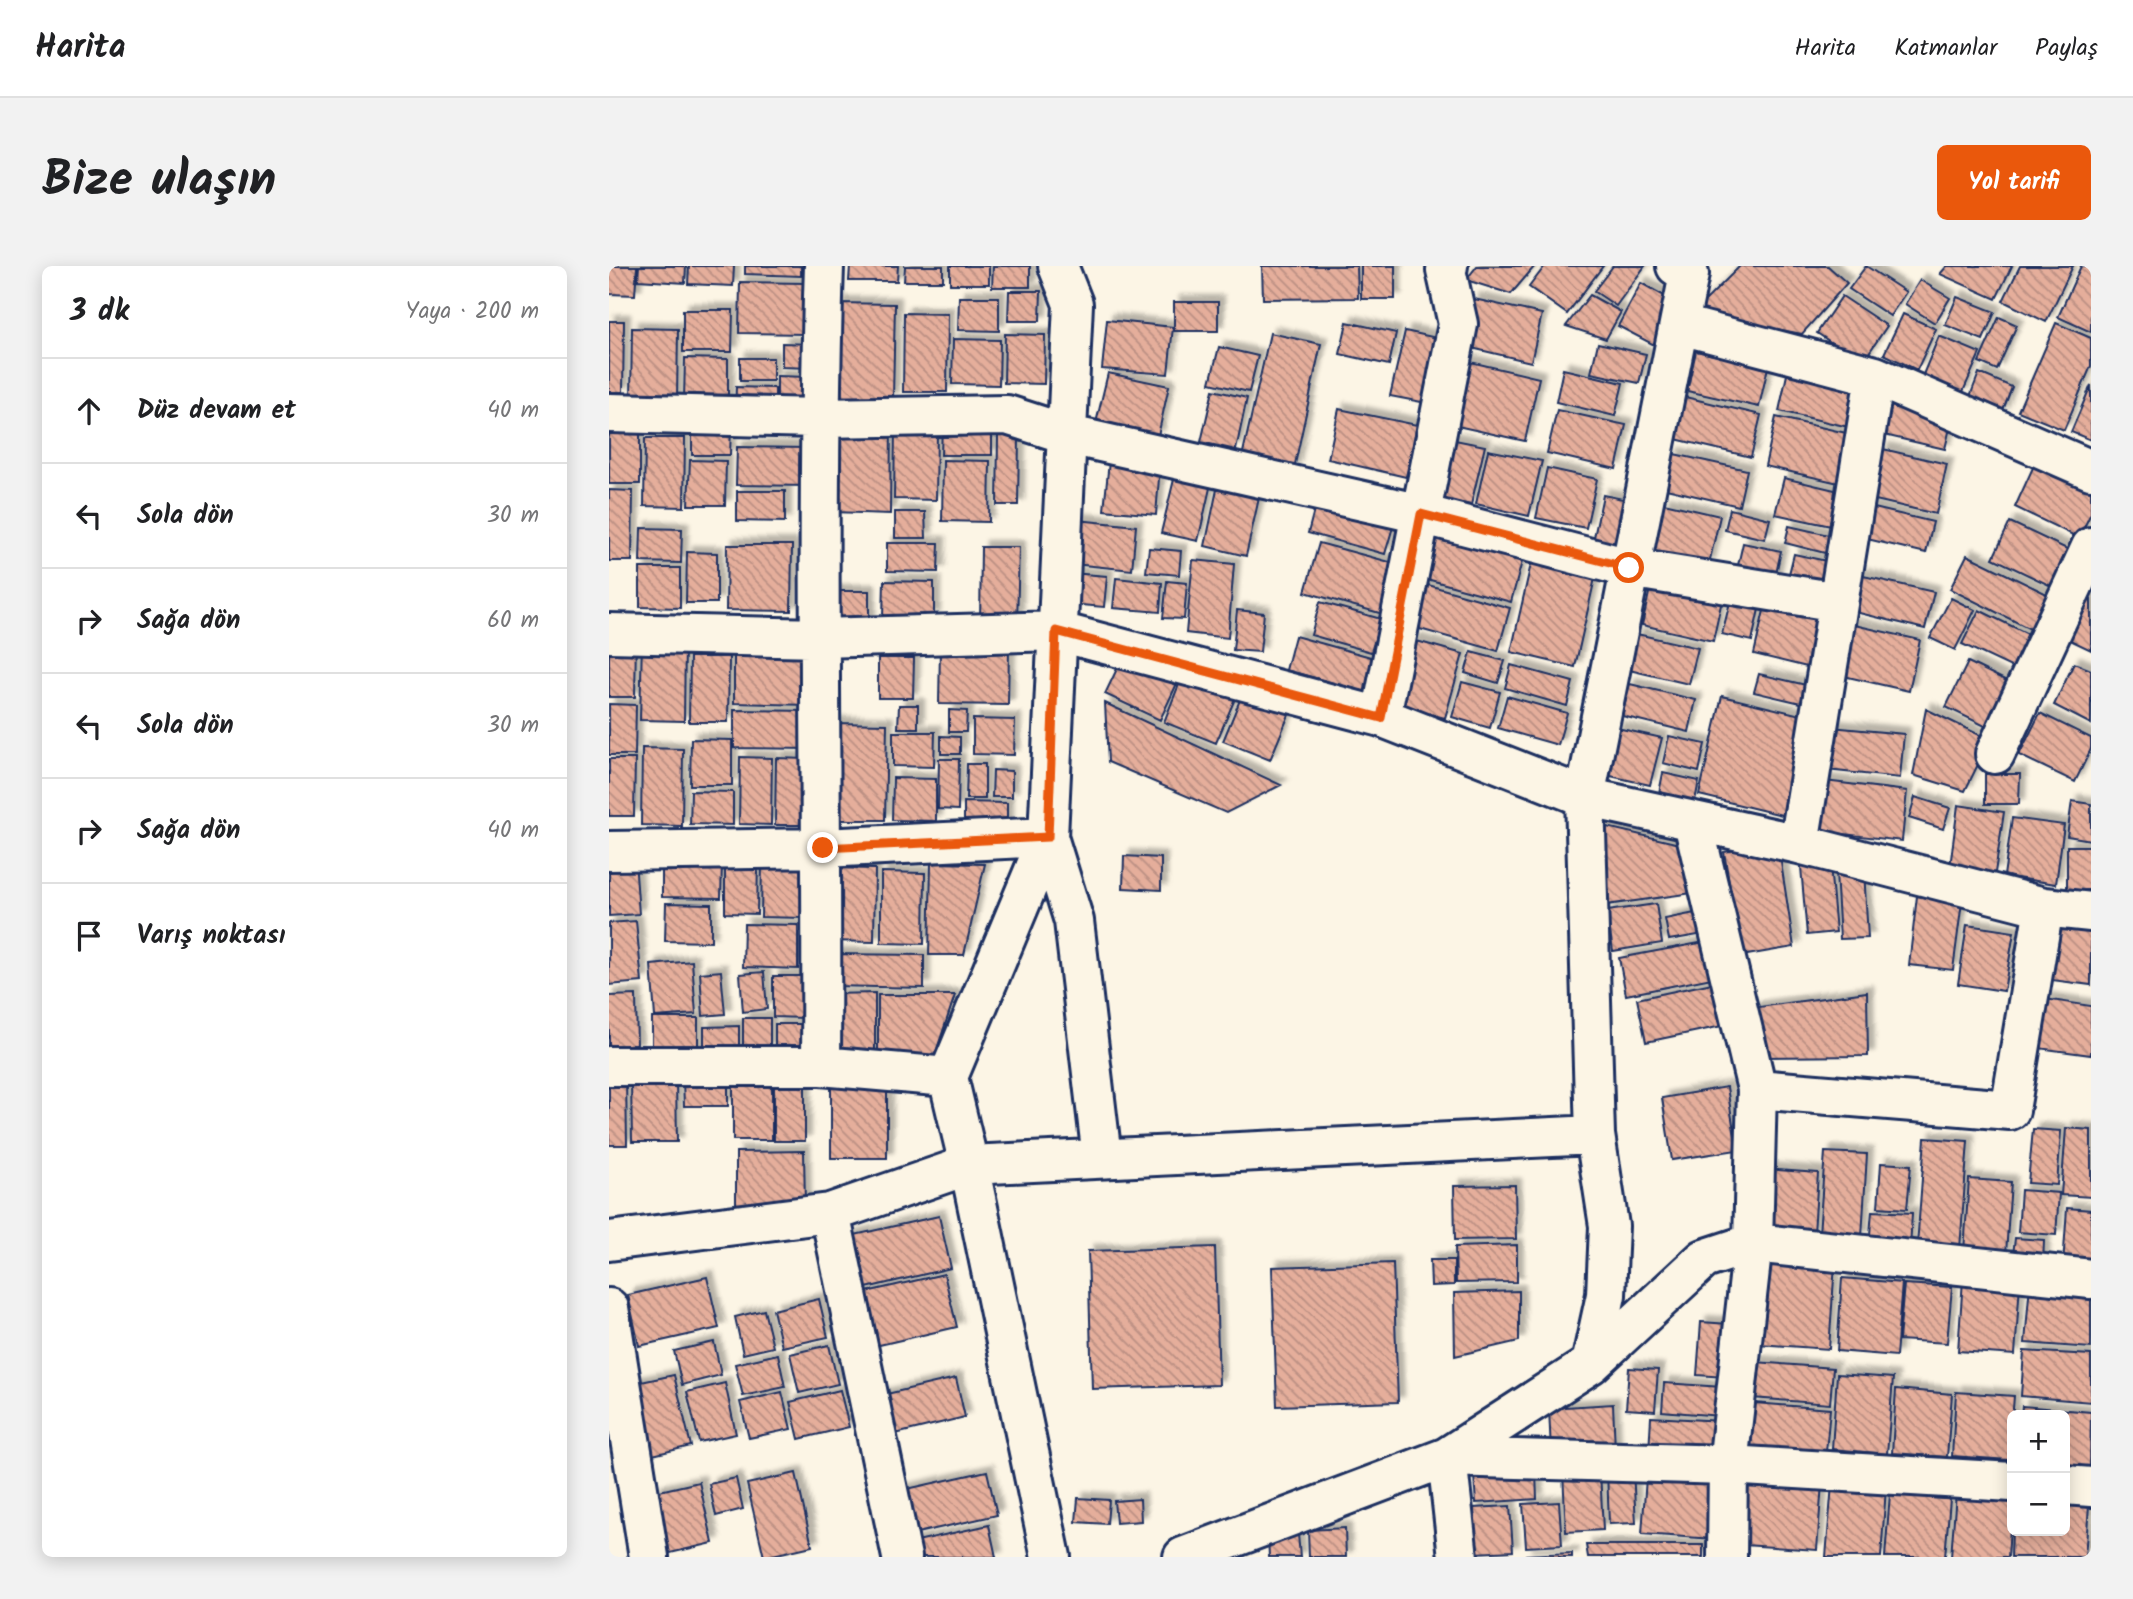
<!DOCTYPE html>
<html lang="tr">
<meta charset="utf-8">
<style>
:root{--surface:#fff;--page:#f2f2f2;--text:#202124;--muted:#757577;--line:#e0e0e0;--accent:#ea580c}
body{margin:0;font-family:Kalam,sans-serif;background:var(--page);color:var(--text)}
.controls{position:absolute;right:21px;bottom:21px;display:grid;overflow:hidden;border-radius:10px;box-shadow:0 4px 18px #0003}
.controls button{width:63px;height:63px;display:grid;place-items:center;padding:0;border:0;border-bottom:2px solid var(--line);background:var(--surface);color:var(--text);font:35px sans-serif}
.stop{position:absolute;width:21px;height:21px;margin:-16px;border:5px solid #ea580c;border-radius:50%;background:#fff}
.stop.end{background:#ea580c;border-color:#fff;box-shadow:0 2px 7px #0008}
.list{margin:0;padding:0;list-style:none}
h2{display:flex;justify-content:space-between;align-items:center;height:91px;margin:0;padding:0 28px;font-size:30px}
h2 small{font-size:23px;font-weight:400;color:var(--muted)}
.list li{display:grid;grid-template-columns:46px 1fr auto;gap:21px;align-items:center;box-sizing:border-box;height:105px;padding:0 28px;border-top:2px solid var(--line)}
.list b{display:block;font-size:26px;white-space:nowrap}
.list em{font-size:23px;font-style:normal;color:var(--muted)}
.icon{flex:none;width:38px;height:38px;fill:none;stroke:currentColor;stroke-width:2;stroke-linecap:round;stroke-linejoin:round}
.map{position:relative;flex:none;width:1482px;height:1291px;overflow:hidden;border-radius:10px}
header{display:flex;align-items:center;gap:42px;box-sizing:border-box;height:98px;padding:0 35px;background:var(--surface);border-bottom:2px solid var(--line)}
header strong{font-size:33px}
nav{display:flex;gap:38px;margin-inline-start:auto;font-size:24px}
.intro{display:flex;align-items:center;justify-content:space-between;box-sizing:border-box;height:168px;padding:0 42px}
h1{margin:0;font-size:49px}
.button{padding:18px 32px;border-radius:10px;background:var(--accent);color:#fff;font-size:24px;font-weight:700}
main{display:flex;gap:42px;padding:0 42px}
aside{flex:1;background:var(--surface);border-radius:10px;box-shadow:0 4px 18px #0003}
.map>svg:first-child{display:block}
</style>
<header>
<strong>Harita</strong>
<nav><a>Harita</a><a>Katmanlar</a><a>Paylaş</a></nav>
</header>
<div class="intro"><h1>Bize ulaşın</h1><a class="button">Yol tarifi</a></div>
<main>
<aside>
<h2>3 dk<small>Yaya · 200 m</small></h2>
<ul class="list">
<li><svg class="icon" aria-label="ahead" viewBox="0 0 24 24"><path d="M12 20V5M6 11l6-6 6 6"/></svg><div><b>Düz devam et</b></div><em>40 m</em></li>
<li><svg class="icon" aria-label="left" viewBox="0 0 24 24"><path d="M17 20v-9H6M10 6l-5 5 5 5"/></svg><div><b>Sola dön</b></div><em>30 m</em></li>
<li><svg class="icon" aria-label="right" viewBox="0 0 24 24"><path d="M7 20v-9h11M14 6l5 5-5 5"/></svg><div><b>Sağa dön</b></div><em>60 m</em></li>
<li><svg class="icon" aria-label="left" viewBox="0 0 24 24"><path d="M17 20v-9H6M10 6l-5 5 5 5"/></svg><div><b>Sola dön</b></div><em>30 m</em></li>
<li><svg class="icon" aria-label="right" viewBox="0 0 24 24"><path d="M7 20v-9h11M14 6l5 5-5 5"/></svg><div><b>Sağa dön</b></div><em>40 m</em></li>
<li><svg class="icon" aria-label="arrive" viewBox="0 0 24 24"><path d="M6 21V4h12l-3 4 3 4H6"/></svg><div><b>Varış noktası</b></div></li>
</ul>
</aside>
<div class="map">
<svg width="1482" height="1291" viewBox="0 0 1482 1291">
<defs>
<pattern id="building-back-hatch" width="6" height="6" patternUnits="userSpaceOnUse" patternTransform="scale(1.75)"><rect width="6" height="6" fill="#e5ae9b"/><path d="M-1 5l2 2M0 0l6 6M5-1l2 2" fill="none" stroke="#b98e82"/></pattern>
<filter id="shadow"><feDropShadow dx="6" dy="-6" stdDeviation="2" flood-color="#0004"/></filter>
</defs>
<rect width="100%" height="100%" fill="#fcf5e5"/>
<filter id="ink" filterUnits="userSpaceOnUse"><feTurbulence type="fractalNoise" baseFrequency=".0143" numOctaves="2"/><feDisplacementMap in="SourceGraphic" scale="14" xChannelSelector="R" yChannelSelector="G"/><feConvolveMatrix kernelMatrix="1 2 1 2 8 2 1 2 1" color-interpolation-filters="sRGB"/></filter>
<g filter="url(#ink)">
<path fill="url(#building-back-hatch)" stroke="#1b2f5e" stroke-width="2" filter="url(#shadow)" d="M0,0H28L26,29L0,28Z
M30,0H77L76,17L29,14Z
M80,0H125L124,20L79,18Z
M136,0H192V10L136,8Z
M241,0H289L288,15H240Z
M296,0H334V15H295Z
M341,0H380V18H341Z
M384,0H421V21H383Z
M653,0H748L749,32L654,33Z
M752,0H786V33H752Z
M868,0H926L902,28L857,14Z
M936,0H994L958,48L920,21Z
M1004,0H1036L1007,40L985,25Z
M1131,0H1219L1238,17L1193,68L1084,47Z
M1257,0L1297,26L1281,50L1240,23Z
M1338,0H1403L1387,33L1331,8Z
M1411,0H1464L1437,56L1394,35Z
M1472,0H1482V66L1449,51Z
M1311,14L1341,32L1326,57L1296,38Z
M131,16L197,17V68L130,67Z
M1032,17L1070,38L1047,80L1009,60Z
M400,25H432L431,55H399Z
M981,29L1012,46L997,73L957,60Z
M1233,30L1278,60L1253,97L1208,67Z
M350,31H390V65L349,64Z
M1348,31L1386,46L1374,74L1336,59Z
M865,33L933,48L922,96L854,80Z
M565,36H609V65H565Z
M229,37L286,38L284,132H228Z
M74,44H124L123,86H74Z
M295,47L339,48L338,126H294Z
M1294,48L1327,63L1308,104L1275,88Z
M1390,51L1408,59L1388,104L1370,96Z
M498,54L564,61L559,108L493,103Z
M0,55H15L14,126H0Z
M738,56L787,67L780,99L731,88Z
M1447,57L1482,72V100L1455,164L1409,145Z
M23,62L69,63L68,134H22Z
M796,65L837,74L823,138L781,130Z
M661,67L712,78L685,203L633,191Z
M396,68L436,69L435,118L395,117Z
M1330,70L1371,87L1353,128L1313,111Z
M344,73L391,74L390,119L343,118Z
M173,77L202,78L201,102L173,101Z
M989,77L1037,88L1030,117L982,107Z
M610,81L649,90L640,126L601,117Z
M1087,85L1159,101L1150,141L1078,125Z
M76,92L119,93V135L75,134Z
M131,92H164V115H131Z
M853,94L930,112L916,175L839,158Z
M954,103L1014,117L1006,150L947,136Z
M1179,104L1253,122L1244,162L1170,145Z
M499,107L560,120L549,170L487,157Z
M1370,107L1403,121L1393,147L1360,133Z
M168,110L199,111V141H168Z
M1482,119V174L1462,166Z
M127,121L166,122V143H126Z
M604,124L638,132L627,184L592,176Z
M1072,130L1152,149L1142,191L1062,172Z
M1282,138L1343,153L1336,183L1275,169Z
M730,143L808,159L797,211L719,193Z
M948,144L1017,159L1007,203L938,187Z
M1167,151L1246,169L1234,218L1156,200Z
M225,159H282L281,248L224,246Z
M333,159H383V189H332Z
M83,161H122L121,189H83Z
M286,163L328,164L327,234L285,233Z
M0,165H31V218H0Z
M389,170H410L409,239H388Z
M36,172H76L75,241L35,240Z
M841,173L876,180L862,239L828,232Z
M128,181L199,182V220L127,219Z
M1274,183L1338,198L1327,248L1262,233Z
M879,184L933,195L920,250L867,238Z
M1065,188L1138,204L1130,240L1057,223Z
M81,194L117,195L116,239H79Z
M334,194L381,195L380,256L333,255Z
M500,195L551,200L547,249L495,244Z
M1426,197L1482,224V247L1470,272L1406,241Z
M938,202L988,213L977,262L927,252Z
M567,205L603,213L589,275L552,267Z
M1175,212L1230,225L1222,260L1166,248Z
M610,214L652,223L637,290L596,280Z
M0,224L24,225L23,295H0Z
M128,225H176V256L128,255Z
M994,229L1024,235L1014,282L984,276Z
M708,233L786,254L776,288L699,267Z
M1055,237L1111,250L1100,298L1044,285Z
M1261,241L1324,256L1317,287L1254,272Z
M1121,243L1161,253L1156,273L1116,264Z
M286,246H316L317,272H286Z
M468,254L527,260L523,304L464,298Z
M1401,256L1460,284L1442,320L1384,292Z
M830,258L917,281L902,336L814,312Z
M1180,260L1224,270L1220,288L1176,277Z
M32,262L73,263L72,297L31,296Z
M278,277H330L329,306L278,305Z
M710,277L788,298L774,348L696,326Z
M1134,277L1172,285L1165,317L1127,308Z
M118,279H183L182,345L117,344Z
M372,281H410L408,358L371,357Z
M540,282L572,285L570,309L537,306Z
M78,286L108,287V337H77Z
M1185,288L1222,296L1215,325L1178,316Z
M924,289L988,303L966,401L902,386Z
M1358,289L1442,330L1425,365L1341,323Z
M584,294L625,298L619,372L577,367Z
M31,302H71V342L31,341Z
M462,307L498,310L495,341L460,338Z
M1250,309L1325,326L1316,363L1242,345Z
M507,312L553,317L551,346L504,342Z
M275,315L325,316V351H274Z
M558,315L578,317L575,353L554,352Z
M812,317L901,342L889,385L800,360Z
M1042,318L1113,334L1104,375L1033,359Z
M224,325H260V359L224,358Z
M1123,328L1152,334L1143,375L1113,368Z
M1342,332L1366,344L1346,384L1321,372Z
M1479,332L1482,333V384L1459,373Z
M711,336L772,353L762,386L702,369Z
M1156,340L1209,353L1198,401L1145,388Z
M628,344L655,347L651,386L624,384Z
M1370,344L1423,370L1406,403L1353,378Z
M1241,358L1311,374L1300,425L1230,409Z
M1028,368L1089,382L1080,418L1020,404Z
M686,370L769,393L760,427L677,404Z
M0,374H27L26,431H0Z
M804,374L854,388L836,452L786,439Z
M33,375L76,376L75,455L31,454Z
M125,380H199L198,439L125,437Z
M331,382L400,383L399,439L330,438Z
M516,386L571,411L551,454L496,428Z
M862,386L896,395L889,417L856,407Z
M81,391H120L119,456H80Z
M269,392H305L304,432H269Z
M1359,396L1404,418L1382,463L1337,441Z
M1465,397L1482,404V458L1445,439Z
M902,399L964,416L958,440L896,422Z
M575,406L628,428L607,477L555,456Z
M1150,408L1197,419L1192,437L1145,426Z
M853,416L891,426L881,462L843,451Z
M1021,418L1087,434L1080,466L1013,450Z
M635,424L682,444L661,494L614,475Z
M898,430L958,447L949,479L889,462Z
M1113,430L1200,451L1177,550L1090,529Z
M496,437L672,519L617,547L499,496Z
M0,438L27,439L26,489H0Z
M290,439H309V462H289Z
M1317,443L1381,474L1356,525L1304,509Z
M125,444L200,445L199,483L125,482Z
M340,444L358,445L357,466H340Z
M1431,447L1482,472V483L1466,516L1410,489Z
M364,453L406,454L405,489L364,488Z
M225,457L278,458L276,554H224Z
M1222,461L1295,468L1291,512L1218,504Z
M1008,462L1053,472L1041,519L997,509Z
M284,466H326L325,501L284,500Z
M332,470L351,471V488H332Z
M1060,470L1096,478L1090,506L1054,497Z
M82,473L123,474V519H81Z
M33,482L74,483L73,560L32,559Z
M131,491L163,492L162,559L130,558Z
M167,492L198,493L197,559H166Z
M0,493H26L25,550H0Z
M330,493H350L349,544L329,543Z
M358,498H376V533H357Z
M384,504L403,505V531H383Z
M1054,507L1090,515L1086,535L1050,527Z
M1376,508H1411L1410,538H1376Z
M284,512L327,513V555L283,554Z
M1207,514L1298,525L1293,575L1201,564Z
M82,525L124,526V559L81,558Z
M1306,531L1341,542L1334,563L1300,552Z
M1463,535L1482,538V574L1458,570Z
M355,536L398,537V559H355Z
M1349,539L1395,546L1386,607L1341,601Z
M1403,552L1455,559L1447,618L1395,610Z
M985,558L1071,578L1084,627L997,639Z
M1169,577L1185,681L1132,690L1115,586Z
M1458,580H1482V624H1458Z
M1220,588L1227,666L1198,669L1191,590Z
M515,590L552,592V624L514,622Z
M26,594L30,648L0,650V596Z
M116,594H149L148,648L116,647Z
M53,596L113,597L112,632L53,631Z
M153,596L196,597L195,652L152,651Z
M322,597L376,598L355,689H320Z
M218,602L266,603L265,676L217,675Z
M1255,604L1259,672L1231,673L1227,606Z
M272,606L316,607L315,678L272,677Z
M1308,630L1353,636L1344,704L1300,699Z
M57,637L102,638V676L56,675Z
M1047,638L1053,677L1004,685L998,645Z
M1091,646L1095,668L1060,674L1056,653Z
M27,655L33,716L0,719V657Z
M1443,656L1482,661V719L1435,713Z
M135,658L189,659V703L134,701Z
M1358,659L1405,666L1395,725L1349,718Z
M1096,676L1103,712L1017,729L1010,692Z
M224,688L315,689V722L224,720Z
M83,695L87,748L46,751L42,699Z
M112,705L116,748L94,750L91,707Z
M155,706L158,743L134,746L131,708Z
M164,710H195V752L164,751Z
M1108,716L1118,759L1037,776L1028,733Z
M1258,726L1259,790L1153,791L1143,742Z
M266,727V790H222V728Z
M27,729L28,783L0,784V730Z
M269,729H346L325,792L269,791Z
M1436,733L1482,740V789L1429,782Z
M43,752H89V792H43Z
M134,752H161V783H134Z
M166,758H195L196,787H166Z
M130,760V790H95V761Z
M0,810H17L18,879H0Z
M22,813H67L68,876H23Z
M74,813H119V840H75Z
M165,815H196V875H165Z
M278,816V892H222V817Z
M124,821H163V874H124Z
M1118,821L1128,884L1063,894L1053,832Z
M1457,862L1482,864V931L1452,929Z
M1424,863L1452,865L1448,919L1419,917Z
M1316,872L1359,875L1351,983L1308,980Z
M195,885L196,939L127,940V886Z
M1216,886L1258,888L1253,971L1210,968Z
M1272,897L1302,899L1298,943L1269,941Z
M1155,903L1209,907L1205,967L1150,963Z
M1360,913L1402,916L1397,988L1355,985Z
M906,919L907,973L846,974L845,920Z
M1412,924L1450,927L1447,969L1409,966Z
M1458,942L1482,944V1001L1454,999Z
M1263,945L1303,947L1301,983L1260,980Z
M330,950L342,1002L253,1023L241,970Z
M1406,972L1435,974L1434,1000L1403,997Z
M908,979V1016L847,1017L846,981Z
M606,981L610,1119L483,1123L479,985Z
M1156,993L1226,998L1220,1083L1150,1078Z
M821,994H845V1019L822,1020Z
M784,997L789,1136L668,1140L663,1001Z
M335,1008L348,1061L266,1080L253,1027Z
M98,1011L110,1062L30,1080L19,1029Z
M1233,1012L1293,1017L1287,1090L1228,1085Z
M1354,1013L1411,1017L1406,1089L1349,1085Z
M1421,1017L1482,1022V1082L1416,1077Z
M1295,1018L1343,1021L1338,1077L1290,1074Z
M910,1025V1075L846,1090L845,1027Z
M210,1033L219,1071L173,1081L164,1044Z
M155,1044L164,1081L134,1088L126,1051Z
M1092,1056L1120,1058L1116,1111L1088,1109Z
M105,1076L112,1109L73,1119L65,1085Z
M220,1079L229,1118L190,1127L181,1088Z
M1415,1085L1482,1089V1136L1412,1130Z
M169,1088L176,1121L134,1130L126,1098Z
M1146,1096L1224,1102L1221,1138L1143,1132Z
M1020,1102L1049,1104L1046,1145L1017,1143Z
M1228,1108L1284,1112L1278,1188L1223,1183Z
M65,1109L82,1180L35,1191L18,1119Z
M347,1112L356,1151L278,1170L269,1130Z
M116,1117L127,1168L90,1176L78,1126Z
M1055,1117L1113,1121L1111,1150L1053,1145Z
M1287,1123L1343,1128L1338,1191L1283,1187Z
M231,1124L240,1161L190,1173L181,1136Z
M173,1126L182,1163L140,1172L131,1136Z
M1347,1126L1405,1130L1400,1194L1343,1190Z
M1145,1137L1221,1143L1217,1186L1142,1180Z
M1004,1138L1006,1183L942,1186L940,1142Z
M1413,1140L1482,1146L1481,1203L1456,1201V1149H1412Z
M1042,1151L1113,1155L1110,1191L1040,1186Z
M378,1205L388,1249L299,1269L289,1225Z
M991,1205L994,1264L957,1266L954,1207Z
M1024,1205L1027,1257L1000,1258L998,1206Z
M927,1206L928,1233L867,1237L865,1210Z
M187,1207L203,1280L155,1291L138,1218Z
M1037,1211L1109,1216L1105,1273L1033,1268Z
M127,1212L134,1243L107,1250L100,1218Z
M1140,1212L1213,1217L1208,1284L1135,1279Z
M90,1216L104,1277L61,1287L46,1226Z
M1223,1218L1277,1222L1272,1291H1217Z
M1347,1227L1403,1231L1399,1291H1342Z
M1281,1228L1341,1233L1336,1291H1276Z
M469,1232L500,1234L498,1258L467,1256Z
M531,1233L532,1255L507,1257L505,1235Z
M950,1236L953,1279L917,1281L914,1238Z
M1456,1238L1480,1240L1476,1291H1402L1403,1265H1456Z
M901,1240L904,1285L866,1287L864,1242Z
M380,1259L387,1291H302L299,1277Z
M736,1262L737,1291H700L699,1264Z
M689,1268L691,1291H660L659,1269Z
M977,1279H1094V1291H979Z
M963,1287V1291H917V1289Z"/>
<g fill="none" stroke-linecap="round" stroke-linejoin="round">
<g stroke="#1b2f5e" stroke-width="44">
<path id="minor" d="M449,0L464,38L439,571L465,655L493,892
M1072,59L1266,110L1482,204
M0,147L210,152L398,149L460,169L812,248L1020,302L1229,336
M0,367L211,372L447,365L772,451L976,531L1190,578L1435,641L1482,646
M772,451L849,58L837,4L839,0
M1386,488L1482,281
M1084,556L1148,823L1144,977L1119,1199L1118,1291
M1190,578L1266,110
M0,585L214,582L439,571L339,811L360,899L442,1291
M0,800H212L339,811
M212,800C214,533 206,266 215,0
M1148,823L1401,844L1435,641
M221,947L293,1291
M0,975L221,947L360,899L986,869
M0,1042L40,1291
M982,1098L997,1029L1000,960L986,869L976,531L1080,8L1067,0
M1456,1219L1482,1221
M574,1291L838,1191L982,1098L1095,993L1144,977L1482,1013
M849,1291L838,1191L1119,1199L1403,1216"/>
</g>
<use href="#minor" stroke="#fcf5e5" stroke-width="38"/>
</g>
</g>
<g fill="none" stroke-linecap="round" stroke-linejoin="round" filter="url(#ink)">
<path stroke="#ea580c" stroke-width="9" d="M214,582L439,571L447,365L772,452L812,248L1020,302"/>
</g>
</svg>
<div class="controls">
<button>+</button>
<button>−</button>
</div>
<div class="stop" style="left:1020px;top:302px"></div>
<div class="stop end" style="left:214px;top:582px"></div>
</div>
</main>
